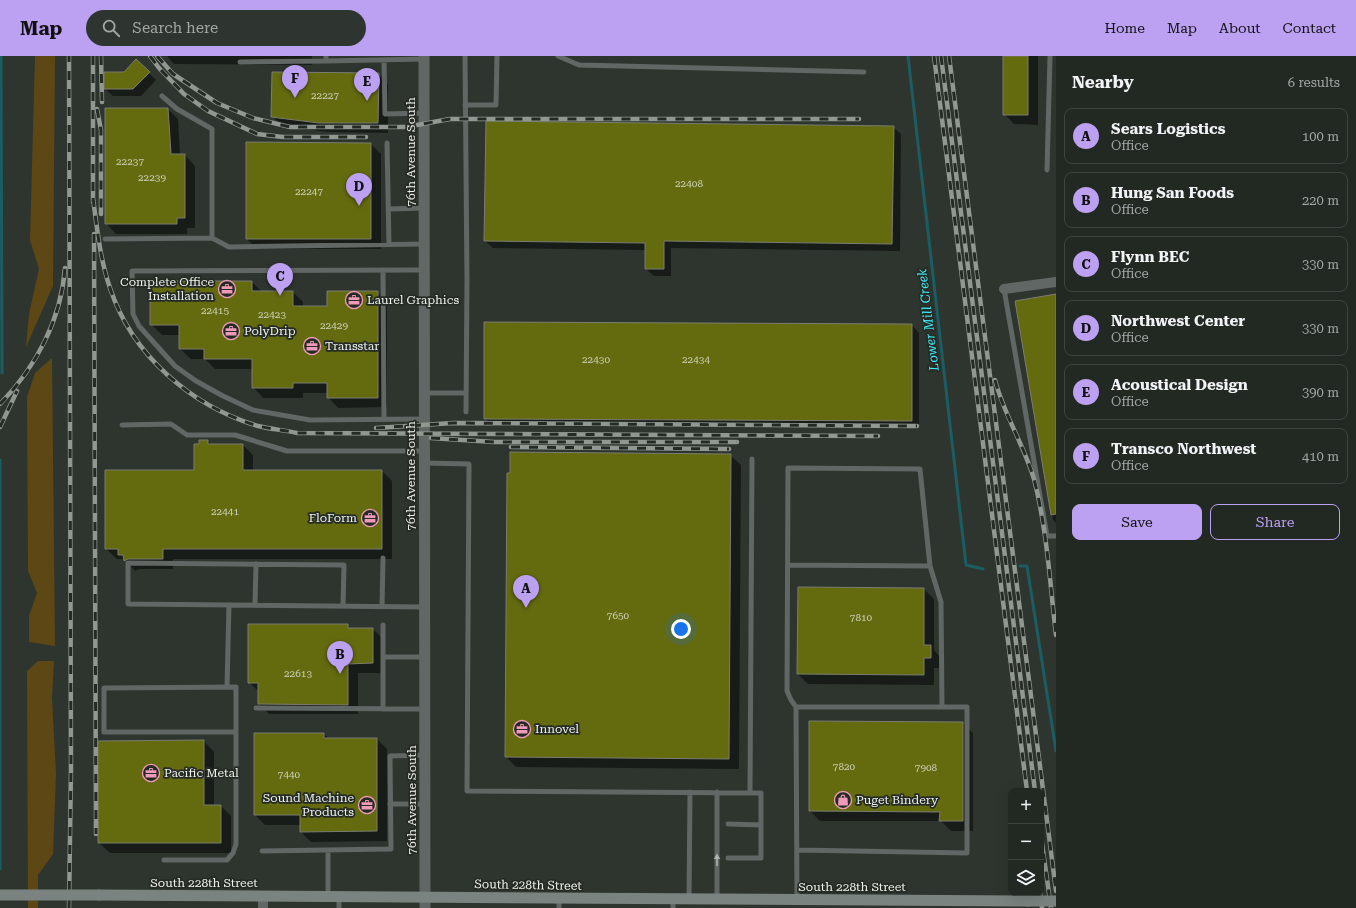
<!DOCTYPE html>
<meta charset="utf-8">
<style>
:root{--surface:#222822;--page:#2e342f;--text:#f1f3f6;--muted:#a2a6a5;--line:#3f4440;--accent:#bca0f2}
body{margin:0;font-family:"Roboto Serif",serif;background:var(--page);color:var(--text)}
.controls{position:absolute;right:12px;bottom:12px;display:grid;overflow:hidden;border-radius:8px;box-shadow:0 4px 16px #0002}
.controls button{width:36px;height:36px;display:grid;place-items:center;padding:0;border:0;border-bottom:1px solid var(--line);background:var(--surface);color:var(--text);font:20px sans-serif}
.you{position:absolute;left:681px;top:573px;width:14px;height:14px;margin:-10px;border:3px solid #fff;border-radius:50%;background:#1a73e8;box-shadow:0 0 0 6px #1a73e833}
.badge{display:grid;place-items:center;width:26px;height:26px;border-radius:50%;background:var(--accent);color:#111;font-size:13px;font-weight:700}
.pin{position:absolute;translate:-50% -33px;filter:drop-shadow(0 1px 2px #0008)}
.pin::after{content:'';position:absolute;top:21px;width:14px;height:12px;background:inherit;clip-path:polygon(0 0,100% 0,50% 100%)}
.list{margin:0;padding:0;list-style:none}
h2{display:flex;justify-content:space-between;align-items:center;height:52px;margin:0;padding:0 16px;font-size:17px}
h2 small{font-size:13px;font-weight:400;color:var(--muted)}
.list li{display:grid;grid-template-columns:26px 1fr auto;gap:12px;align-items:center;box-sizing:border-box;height:56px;margin:0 8px 8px;padding:0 8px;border:1px solid var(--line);border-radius:8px}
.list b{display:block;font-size:15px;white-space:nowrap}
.list p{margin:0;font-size:13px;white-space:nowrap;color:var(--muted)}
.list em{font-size:13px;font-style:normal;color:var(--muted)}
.actions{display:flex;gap:8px;padding:12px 16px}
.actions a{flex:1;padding:9px 0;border:1px solid var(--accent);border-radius:8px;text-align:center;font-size:14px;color:var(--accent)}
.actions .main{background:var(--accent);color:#111}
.icon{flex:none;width:22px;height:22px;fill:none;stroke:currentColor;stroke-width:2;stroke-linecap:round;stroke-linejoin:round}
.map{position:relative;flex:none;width:1056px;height:852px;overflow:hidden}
header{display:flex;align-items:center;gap:24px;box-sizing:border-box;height:56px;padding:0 20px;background:var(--accent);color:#111}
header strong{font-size:19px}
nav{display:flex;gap:22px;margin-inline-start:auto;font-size:14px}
.search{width:280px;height:36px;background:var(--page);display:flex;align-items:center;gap:10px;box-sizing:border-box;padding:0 14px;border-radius:22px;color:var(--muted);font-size:15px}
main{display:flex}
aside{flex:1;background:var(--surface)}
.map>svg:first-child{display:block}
</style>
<header>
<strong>Map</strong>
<div class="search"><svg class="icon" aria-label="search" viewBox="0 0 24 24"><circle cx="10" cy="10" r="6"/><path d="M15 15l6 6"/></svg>Search here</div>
<nav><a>Home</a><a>Map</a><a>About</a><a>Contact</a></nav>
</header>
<main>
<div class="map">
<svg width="1056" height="852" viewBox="0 0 1056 852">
<rect width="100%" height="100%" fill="#2e352e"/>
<path fill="#5d4715" d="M35,0H55L53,230L26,291L29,258L39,213L30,184Z
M52,302L55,590L29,586V560L37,537L28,515L27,341L35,317Z
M38,605H54L52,642L56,718L53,798L38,819V852H28L27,615Z"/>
<path fill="#0007" d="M167,0H312V9L174,8Z
M1004,0H1038V69L1014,68L1004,58Z
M136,4L156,24L141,40H113L105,33Z
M378,18L388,28V77L330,76L283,71L272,60Z
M168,53L178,63L180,99H185L195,110V172H187V178H116L106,167Z
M893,71L901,78L900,195L671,192V220H654L646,213V194L493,192L485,185Z
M247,87L371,88L381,98V193H257L247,183Z
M252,226L262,236H293L303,246V251H328L377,236L387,246V351L338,352L328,341V337H303V342H263L253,331V313H215L205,303H191L180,293V279H162L151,268Z
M1056,240V467L1053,464L1016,246Z
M912,269L919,277V372L493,370L485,362Z
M208,385L211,389H243L253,399V415H382L392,425V503H173V513H139L135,515L124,503H117L106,493L195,415L200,389Z
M730,399L741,409L739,713L516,711L506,701L508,418Z
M924,533L934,543V594L940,601V612H934V629L808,628L798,618Z
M347,569L351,573H373L383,583V617H358V658H269L259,648V636L249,626Z
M963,667L973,677V775H951L941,765H820L810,755Z
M324,678L329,683H377L387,693V785L311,786L301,776V769H265L255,759Z
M204,685L214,696V750H221L231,760V797H110L99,787V686Z"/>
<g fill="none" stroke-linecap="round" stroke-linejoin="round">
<path stroke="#1b5d62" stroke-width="3" d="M1,0L2,317
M908,0L966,509L983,513
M1020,510H1027L1056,695
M0,813V404"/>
</g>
<path fill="#646b0f" stroke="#7b7d72" d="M1003,0H1028V59H1003Z
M136,3L150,16L133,33H104V16H124Z
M272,16L379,17L378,67H319L271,61Z
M105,52H168L171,98H185V162H177V168H105Z
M486,65L894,70L892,188L664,185V213H645V187L484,185Z
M246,86L371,87V183H246Z
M150,225H252V235H293V250H327V235H378V342H327V327H293V332H252V303H204V293H179V269H150Z
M1056,238V458L1051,459L1015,245Z
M484,266L912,268V365L484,363Z
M199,384H208V388H243V414H382V493H163V503H128L124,505L123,499H118V493H105V414H194V388H199Z
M510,396L731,398L729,703L505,701L507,417H510Z
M798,531L924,532V589H931V602H924V619L797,618Z
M248,568H348V572H373V607L348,608V649L258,648V627H248Z
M809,665L963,666V765H939L940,756L809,755Z
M254,677H324V682H377V775L300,776V759H254Z
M204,684V749H221V787H98V685Z"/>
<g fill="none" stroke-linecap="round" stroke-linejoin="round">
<path stroke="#616765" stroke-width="5" d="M465,0L467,223L466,356
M558,0L579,9L864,16
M384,4L385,58L424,57
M326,5L424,3
M240,6L326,5V0
M465,49H496L497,0
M387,87L389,188
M1047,114L1050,0
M389,153L424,152
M212,182L229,191L424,188
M105,183L212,182V73L177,53L162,40
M383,214L384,363
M424,214L132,215L133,258L139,270L175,310L196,325L223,340L253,354L310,364L424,363
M1004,233L1047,480H1056
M424,337H466
M122,369L171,368L187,379H235L287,395H424
M424,407L469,408L467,735L750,737L752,403
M788,509L930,510L920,413L788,412C788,487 788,561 787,635L791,644L796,651
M930,510L941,546L942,651
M255,549L256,508
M343,550L344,509L128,507V548L424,551
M382,551L383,502
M383,601H425
M227,631L229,549
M256,652L425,653
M383,653V569
M390,748H425
M728,768L761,769
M797,794L967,797V651H796L797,844
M262,795L391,793L390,700L425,699
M728,802H761V737H750
M164,804H227L233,797L236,788V631L104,632V676H236
M328,841V794
M339,841V852
M673,843V852
M689,843L690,736
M717,843V736
M559,852V842"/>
<path stroke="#616765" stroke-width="10" d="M1004,233L1056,226
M263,841V852"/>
<path stroke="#616765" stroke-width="11" d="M424,0L425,852"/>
<path stroke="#7b8380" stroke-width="11" d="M99,839L1028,845"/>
<g stroke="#919791" stroke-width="4.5">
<path id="rail" d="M93,0V146
M101,0L102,46
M150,0L159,12L184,38L208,55L257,78L283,81H366
M157,0L173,18L217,47L253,62L290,71H406L450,63H859
M934,0L1027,735
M941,0L1035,735
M949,0L1056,835
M97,53L101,74V158
M93,142C97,172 100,203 110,232C132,299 191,350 258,370C270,373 284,374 297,377L878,380
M94,178L96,778
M995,324C1004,359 1024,389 1034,423C1047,473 1050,528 1056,579
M0,348C36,311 61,264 65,212
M0,371L17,335
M376,372L453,367L917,370
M431,382L494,386H737
M511,391L729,393
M1041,780L1051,852
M1040,837L1042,852
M69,852L71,712L69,0"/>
</g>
<use href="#rail" stroke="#252b24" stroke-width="3" stroke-dasharray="9" stroke-linecap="butt"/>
<path stroke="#7b8380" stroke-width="11" d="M0,839H99
M1028,845H1056"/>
</g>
<defs><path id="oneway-solid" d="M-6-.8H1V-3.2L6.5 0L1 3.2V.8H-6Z"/></defs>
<use fill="#afb3b0" href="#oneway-solid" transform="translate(717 804) rotate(-90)"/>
<defs>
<g id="office-ring" transform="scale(0.9)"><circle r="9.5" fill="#252b24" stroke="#ef9ab8" stroke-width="1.5"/><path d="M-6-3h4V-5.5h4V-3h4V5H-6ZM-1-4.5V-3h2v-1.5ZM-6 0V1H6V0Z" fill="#ef9ab8"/></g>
<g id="shop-ring" transform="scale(0.9)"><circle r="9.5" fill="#252b24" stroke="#ef9ab8" stroke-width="1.5"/><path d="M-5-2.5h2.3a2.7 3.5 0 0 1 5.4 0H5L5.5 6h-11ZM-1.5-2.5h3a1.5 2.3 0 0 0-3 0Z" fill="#ef9ab8"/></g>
</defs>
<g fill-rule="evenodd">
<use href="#office-ring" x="227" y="233"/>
<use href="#office-ring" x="354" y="244"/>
<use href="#office-ring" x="231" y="275"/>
<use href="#office-ring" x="312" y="290"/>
<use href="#office-ring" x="370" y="462"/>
<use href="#office-ring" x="522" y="673"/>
<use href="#office-ring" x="151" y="717"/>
<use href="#shop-ring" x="843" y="744"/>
<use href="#office-ring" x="367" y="749"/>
</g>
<g text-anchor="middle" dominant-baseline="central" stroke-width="3.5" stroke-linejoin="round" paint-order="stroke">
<g font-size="10" fill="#ccd0b6">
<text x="325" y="39">22227</text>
<text x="130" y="105">22237</text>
<text x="152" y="121">22239</text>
<text x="689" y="127">22408</text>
<text x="309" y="135">22247</text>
<text x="215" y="254">22415</text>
<text x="272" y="258">22423</text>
<text x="334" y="269">22429</text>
<text x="596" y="303">22430</text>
<text x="696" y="303">22434</text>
<text x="225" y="455">22441</text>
<text x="618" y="559">7650</text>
<text x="861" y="561">7810</text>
<text x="298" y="617">22613</text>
<text x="844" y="710">7820</text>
<text x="926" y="711">7908</text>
<text x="289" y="718">7440</text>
</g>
<g font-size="12" fill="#eef2ed" stroke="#252b24">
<text transform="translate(411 96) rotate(-90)">76th Avenue South</text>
<text transform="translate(411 420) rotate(-90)">76th Avenue South</text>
<text transform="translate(412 744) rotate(-90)">76th Avenue South</text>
<text x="204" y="827">South 228th Street</text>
<text transform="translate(528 829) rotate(1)">South 228th Street</text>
<text x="852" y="831">South 228th Street</text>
</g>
<g font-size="12" fill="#eef2ed" stroke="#252b24" text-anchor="start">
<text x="214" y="226" text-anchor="end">Complete Office<tspan x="214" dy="14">Installation</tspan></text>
<text x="367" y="244">Laurel Graphics</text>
<text x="244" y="275">PolyDrip</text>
<text x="325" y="290">Transstar</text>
<text x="357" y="462" text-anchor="end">FloForm</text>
<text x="535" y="673">Innovel</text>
<text x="164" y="717">Pacific Metal</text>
<text x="354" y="742" text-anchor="end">Sound Machine<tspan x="354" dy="14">Products</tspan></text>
<text x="856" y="744">Puget Bindery</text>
</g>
<g font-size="13" font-style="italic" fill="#3ef1fd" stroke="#252b24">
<text transform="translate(928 264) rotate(-97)">Lower Mill Creek</text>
</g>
</g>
</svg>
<div class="controls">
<button>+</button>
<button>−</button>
<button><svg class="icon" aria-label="layers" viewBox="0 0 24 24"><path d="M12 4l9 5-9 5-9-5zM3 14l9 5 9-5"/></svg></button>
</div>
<div class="you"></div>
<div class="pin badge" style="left:526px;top:552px">A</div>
<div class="pin badge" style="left:340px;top:618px">B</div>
<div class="pin badge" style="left:280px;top:240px">C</div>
<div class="pin badge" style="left:359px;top:150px">D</div>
<div class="pin badge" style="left:367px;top:45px">E</div>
<div class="pin badge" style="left:295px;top:42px">F</div>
</div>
<aside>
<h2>Nearby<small>6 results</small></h2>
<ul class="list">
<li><span class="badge">A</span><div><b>Sears Logistics</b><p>Office</p></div><em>100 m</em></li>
<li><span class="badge">B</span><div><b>Hung San Foods</b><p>Office</p></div><em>220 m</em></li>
<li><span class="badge">C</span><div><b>Flynn BEC</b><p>Office</p></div><em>330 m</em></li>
<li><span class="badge">D</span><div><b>Northwest Center</b><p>Office</p></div><em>330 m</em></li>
<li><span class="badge">E</span><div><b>Acoustical Design</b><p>Office</p></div><em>390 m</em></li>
<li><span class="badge">F</span><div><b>Transco Northwest</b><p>Office</p></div><em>410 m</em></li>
</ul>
<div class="actions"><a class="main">Save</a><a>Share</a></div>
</aside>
</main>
